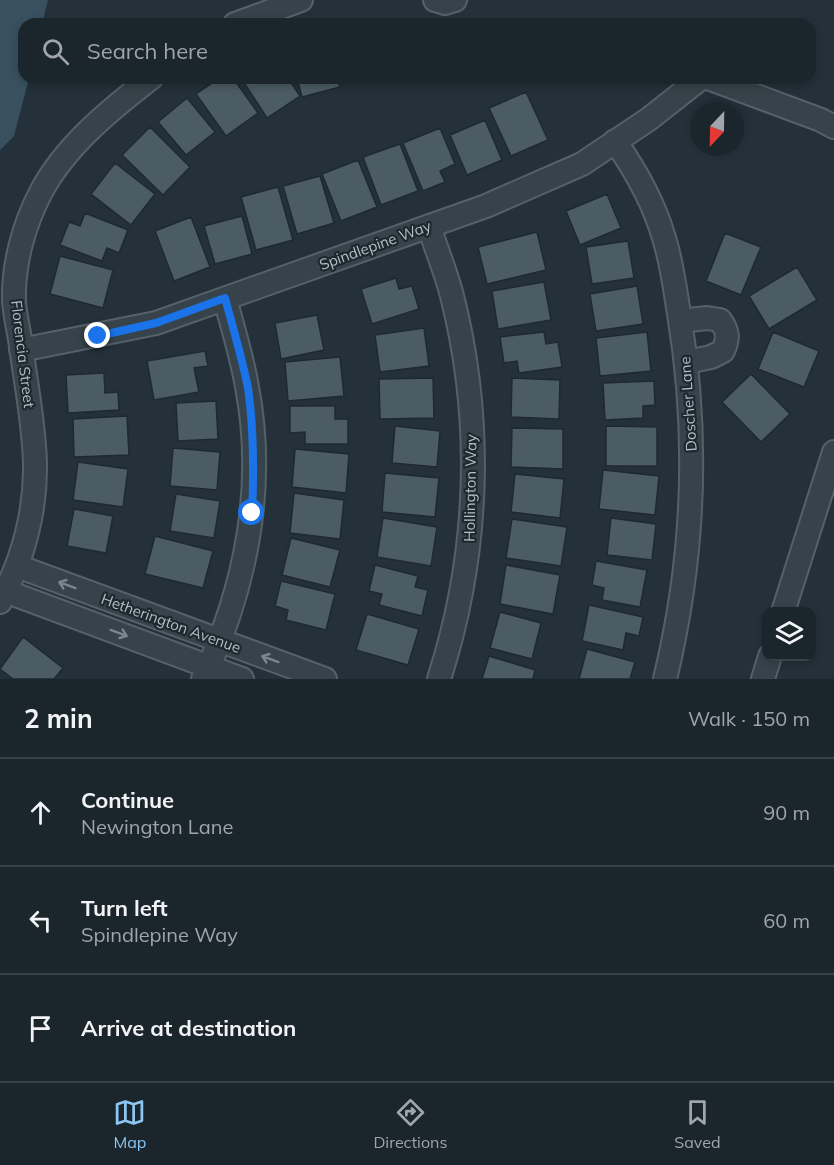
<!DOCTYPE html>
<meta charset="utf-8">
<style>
:root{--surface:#1b252c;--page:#242d34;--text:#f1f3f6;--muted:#a0a5a9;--line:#394248;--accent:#8cc6f2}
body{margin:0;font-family:Mulish,sans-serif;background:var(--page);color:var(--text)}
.controls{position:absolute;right:18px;bottom:18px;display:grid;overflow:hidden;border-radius:12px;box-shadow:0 3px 9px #0003}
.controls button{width:54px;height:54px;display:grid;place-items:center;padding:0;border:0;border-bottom:2px solid var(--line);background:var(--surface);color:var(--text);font:30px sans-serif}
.compass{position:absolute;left:690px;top:102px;width:54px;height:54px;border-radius:50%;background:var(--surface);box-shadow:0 3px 9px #0003;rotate:202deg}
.stop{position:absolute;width:18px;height:18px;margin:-14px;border:4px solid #1a73e8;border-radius:50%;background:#fff}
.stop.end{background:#1a73e8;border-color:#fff;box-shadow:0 2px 6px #0008}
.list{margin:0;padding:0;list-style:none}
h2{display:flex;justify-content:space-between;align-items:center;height:78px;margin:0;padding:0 24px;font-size:26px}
h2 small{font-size:20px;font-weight:400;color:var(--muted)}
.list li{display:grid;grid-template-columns:39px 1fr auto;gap:18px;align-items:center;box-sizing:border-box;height:108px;padding:0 24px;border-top:2px solid var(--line)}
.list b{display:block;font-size:22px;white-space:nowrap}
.list p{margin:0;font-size:20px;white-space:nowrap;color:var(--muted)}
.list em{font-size:20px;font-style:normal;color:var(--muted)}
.icon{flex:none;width:33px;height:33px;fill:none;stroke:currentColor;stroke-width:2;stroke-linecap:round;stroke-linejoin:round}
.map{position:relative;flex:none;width:834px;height:679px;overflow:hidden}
.search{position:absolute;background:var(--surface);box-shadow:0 3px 9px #0003;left:18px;right:18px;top:18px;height:66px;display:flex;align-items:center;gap:15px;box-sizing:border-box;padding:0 21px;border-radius:18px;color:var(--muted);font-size:22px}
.sheet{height:402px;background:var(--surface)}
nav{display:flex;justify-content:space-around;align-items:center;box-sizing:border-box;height:84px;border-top:2px solid var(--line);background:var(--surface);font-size:16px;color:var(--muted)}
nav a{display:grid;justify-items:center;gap:3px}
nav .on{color:var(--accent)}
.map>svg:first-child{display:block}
</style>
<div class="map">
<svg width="834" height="679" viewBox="0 0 834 679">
<rect width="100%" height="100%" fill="#24313a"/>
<path fill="#385060" d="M0,0H48L42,24H24V78H29L14,136L0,150Z"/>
<path fill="#4c5c65" stroke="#1e2a31" stroke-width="1.5" d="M220,78H233L258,113L226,136L196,94Z
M241,78H288L300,96L267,118Z
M297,78H337L340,87L302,97Z
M526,92L548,140L511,156L489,108Z
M187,98L215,132L186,155L158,122Z
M485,120L502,160L467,175L450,135Z
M150,127L190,167L163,195L122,155Z
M440,128L455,164L440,171L445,182L423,191L403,143Z
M400,144L418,191L381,205L363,157Z
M358,160L377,207L341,221L322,174Z
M115,163L155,194L131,225L91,194Z
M320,176L334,223L297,234L283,186Z
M278,187L293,240L256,250L241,197Z
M607,194L621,228L580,245L566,211Z
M85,213L128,230L119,253L107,248L102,261L60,245L69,222L80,226Z
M242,216L252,254L215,264L204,226Z
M191,217L210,267L174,281L155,231Z
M537,232L546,270L487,284L478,247Z
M725,233L761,247L741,295L706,281Z
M628,241L634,278L592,284L586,247Z
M60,256L113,270L103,308L50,294Z
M797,267L817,300L769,329L749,296Z
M396,278L399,289L412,286L419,309L372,324L361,289Z
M544,282L551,320L498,329L492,291Z
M637,286L643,324L596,331L590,294Z
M317,315L324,350L281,359L275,323Z
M424,328L429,366L380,372L375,335Z
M544,332L546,344L558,342L562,367L519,373L517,361L504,363L500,337Z
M647,332L651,371L600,376L596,338Z
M773,332L819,351L804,387L758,369Z
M205,351L208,366L194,368L199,392L154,400L147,361Z
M340,357L344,396L288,401L285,362Z
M104,373L105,393L118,392L119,410L68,413L66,375Z
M751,374L790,414L761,442L722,402Z
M433,378L434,418L380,419L379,379Z
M512,378L560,380L559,419L511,417Z
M654,381L655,405L643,406V418L605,420L603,383Z
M216,401L218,439L178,441L176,403Z
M290,406H335V419H348V444H305V432L290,433Z
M127,416L129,455L74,457L73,419Z
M395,426L440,431L437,467L392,463Z
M606,426L657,427V466H606Z
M512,428L563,429V469L511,467Z
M173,448L220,452L217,490L170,486Z
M295,449L349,454L346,493L292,487Z
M78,462L128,469L123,507L73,500Z
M603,470L659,476L655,515L599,509Z
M385,473L439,478L435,517L382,512Z
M515,474L564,479L560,518L511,512Z
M294,493L344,500L340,539L290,533Z
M176,494L220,501L214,538L170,531Z
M74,509L113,516L106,553L67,546Z
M383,518L437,527L431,566L377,557Z
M611,518L656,524L652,560L607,555Z
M512,519L567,527L561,566L506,558Z
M155,536L213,551L203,588L145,574Z
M291,538L340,550L330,587L282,575Z
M596,561L647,570L640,607L602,600L604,588L592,585Z
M375,565L418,576L415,587L428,590L422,616L379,605L382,594L369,591Z
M506,565L560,575L553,614L500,604Z
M281,581L335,594L326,630L286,620L288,610L275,606Z
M589,605L643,617L639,636L626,633L623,650L582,641Z
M500,612L541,623L532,659L490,648Z
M367,614L419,629L408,665L356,650Z
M23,637L63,668L54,679H13L0,669Z
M587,649L635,662L630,679H579Z
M489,656L535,670L533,679H482Z"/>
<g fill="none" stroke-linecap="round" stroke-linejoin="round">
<g stroke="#556168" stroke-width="26">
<path id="minor" d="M435,0L445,3L455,0
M235,24L301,0
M708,78L821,120L834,127
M615,141C636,171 654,203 664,238C672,263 675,289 679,314C699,435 694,559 665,679
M429,226C436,249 446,272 452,296C484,422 479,555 439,679
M680,321L707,318L720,320C728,331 729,338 723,351L711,357L687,362
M21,350L156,323L486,206L582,164L649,119L701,78
M17,566L325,679
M5,591L242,679
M0,602C23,560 36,511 35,463C34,424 26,384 21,346C19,331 15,316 14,301C13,264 24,224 41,192C65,146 111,109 151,78
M783,612L834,452
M203,679C246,588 266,486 247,387C242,357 233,328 225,299
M763,679L770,656"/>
</g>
<use href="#minor" stroke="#37434a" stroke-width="22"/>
</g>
<defs><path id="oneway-shaft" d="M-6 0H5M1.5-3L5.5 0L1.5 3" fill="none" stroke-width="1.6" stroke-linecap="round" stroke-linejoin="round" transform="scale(1.5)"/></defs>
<g stroke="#7b878e">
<use href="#oneway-shaft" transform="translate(67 585) rotate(-160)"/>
<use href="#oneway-shaft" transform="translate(119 633) rotate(20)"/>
<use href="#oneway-shaft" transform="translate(270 659) rotate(-160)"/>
</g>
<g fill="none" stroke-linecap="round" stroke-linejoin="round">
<path stroke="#1a73e8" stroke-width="8" d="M98,336L156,323L225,298C233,328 242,358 248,388C254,430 254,471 252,513"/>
</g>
<g text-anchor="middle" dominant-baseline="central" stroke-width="4.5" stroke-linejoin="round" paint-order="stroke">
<g font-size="15" fill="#b3bec6" stroke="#1d282f">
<text transform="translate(375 245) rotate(-20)">Spindlepine Way</text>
<text transform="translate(23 354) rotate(83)">Florencia Street</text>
<text transform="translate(688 404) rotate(-94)">Doscher Lane</text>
<text transform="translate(470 488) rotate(-89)">Hollington Way</text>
<text transform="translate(171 623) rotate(20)">Hetherington Avenue</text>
</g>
</g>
</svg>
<div class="controls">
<button><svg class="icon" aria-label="layers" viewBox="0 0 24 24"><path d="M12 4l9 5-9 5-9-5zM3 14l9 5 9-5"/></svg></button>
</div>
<svg class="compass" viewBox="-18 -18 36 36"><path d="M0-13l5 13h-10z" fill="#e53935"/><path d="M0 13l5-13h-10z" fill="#a0a5a9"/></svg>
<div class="stop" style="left:252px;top:513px"></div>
<div class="stop end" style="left:98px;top:336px"></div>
<div class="search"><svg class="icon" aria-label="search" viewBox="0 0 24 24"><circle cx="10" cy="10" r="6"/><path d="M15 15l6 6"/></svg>Search here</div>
</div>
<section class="sheet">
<h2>2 min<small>Walk · 150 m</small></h2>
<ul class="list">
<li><svg class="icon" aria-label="ahead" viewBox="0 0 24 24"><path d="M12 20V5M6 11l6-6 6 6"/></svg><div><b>Continue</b><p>Newington Lane</p></div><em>90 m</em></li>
<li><svg class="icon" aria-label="left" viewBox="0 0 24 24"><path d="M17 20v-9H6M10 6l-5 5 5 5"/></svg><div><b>Turn left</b><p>Spindlepine Way</p></div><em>60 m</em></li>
<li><svg class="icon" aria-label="arrive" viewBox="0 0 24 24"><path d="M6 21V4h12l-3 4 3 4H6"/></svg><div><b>Arrive at destination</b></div></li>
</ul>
</section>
<nav>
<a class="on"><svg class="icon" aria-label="map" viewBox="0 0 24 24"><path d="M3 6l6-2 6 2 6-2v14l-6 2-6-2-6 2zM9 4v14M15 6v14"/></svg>Map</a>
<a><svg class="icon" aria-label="directions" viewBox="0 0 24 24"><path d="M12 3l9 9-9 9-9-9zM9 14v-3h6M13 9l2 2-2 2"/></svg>Directions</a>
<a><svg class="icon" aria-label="saved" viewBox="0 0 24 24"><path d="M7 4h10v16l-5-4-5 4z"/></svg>Saved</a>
</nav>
